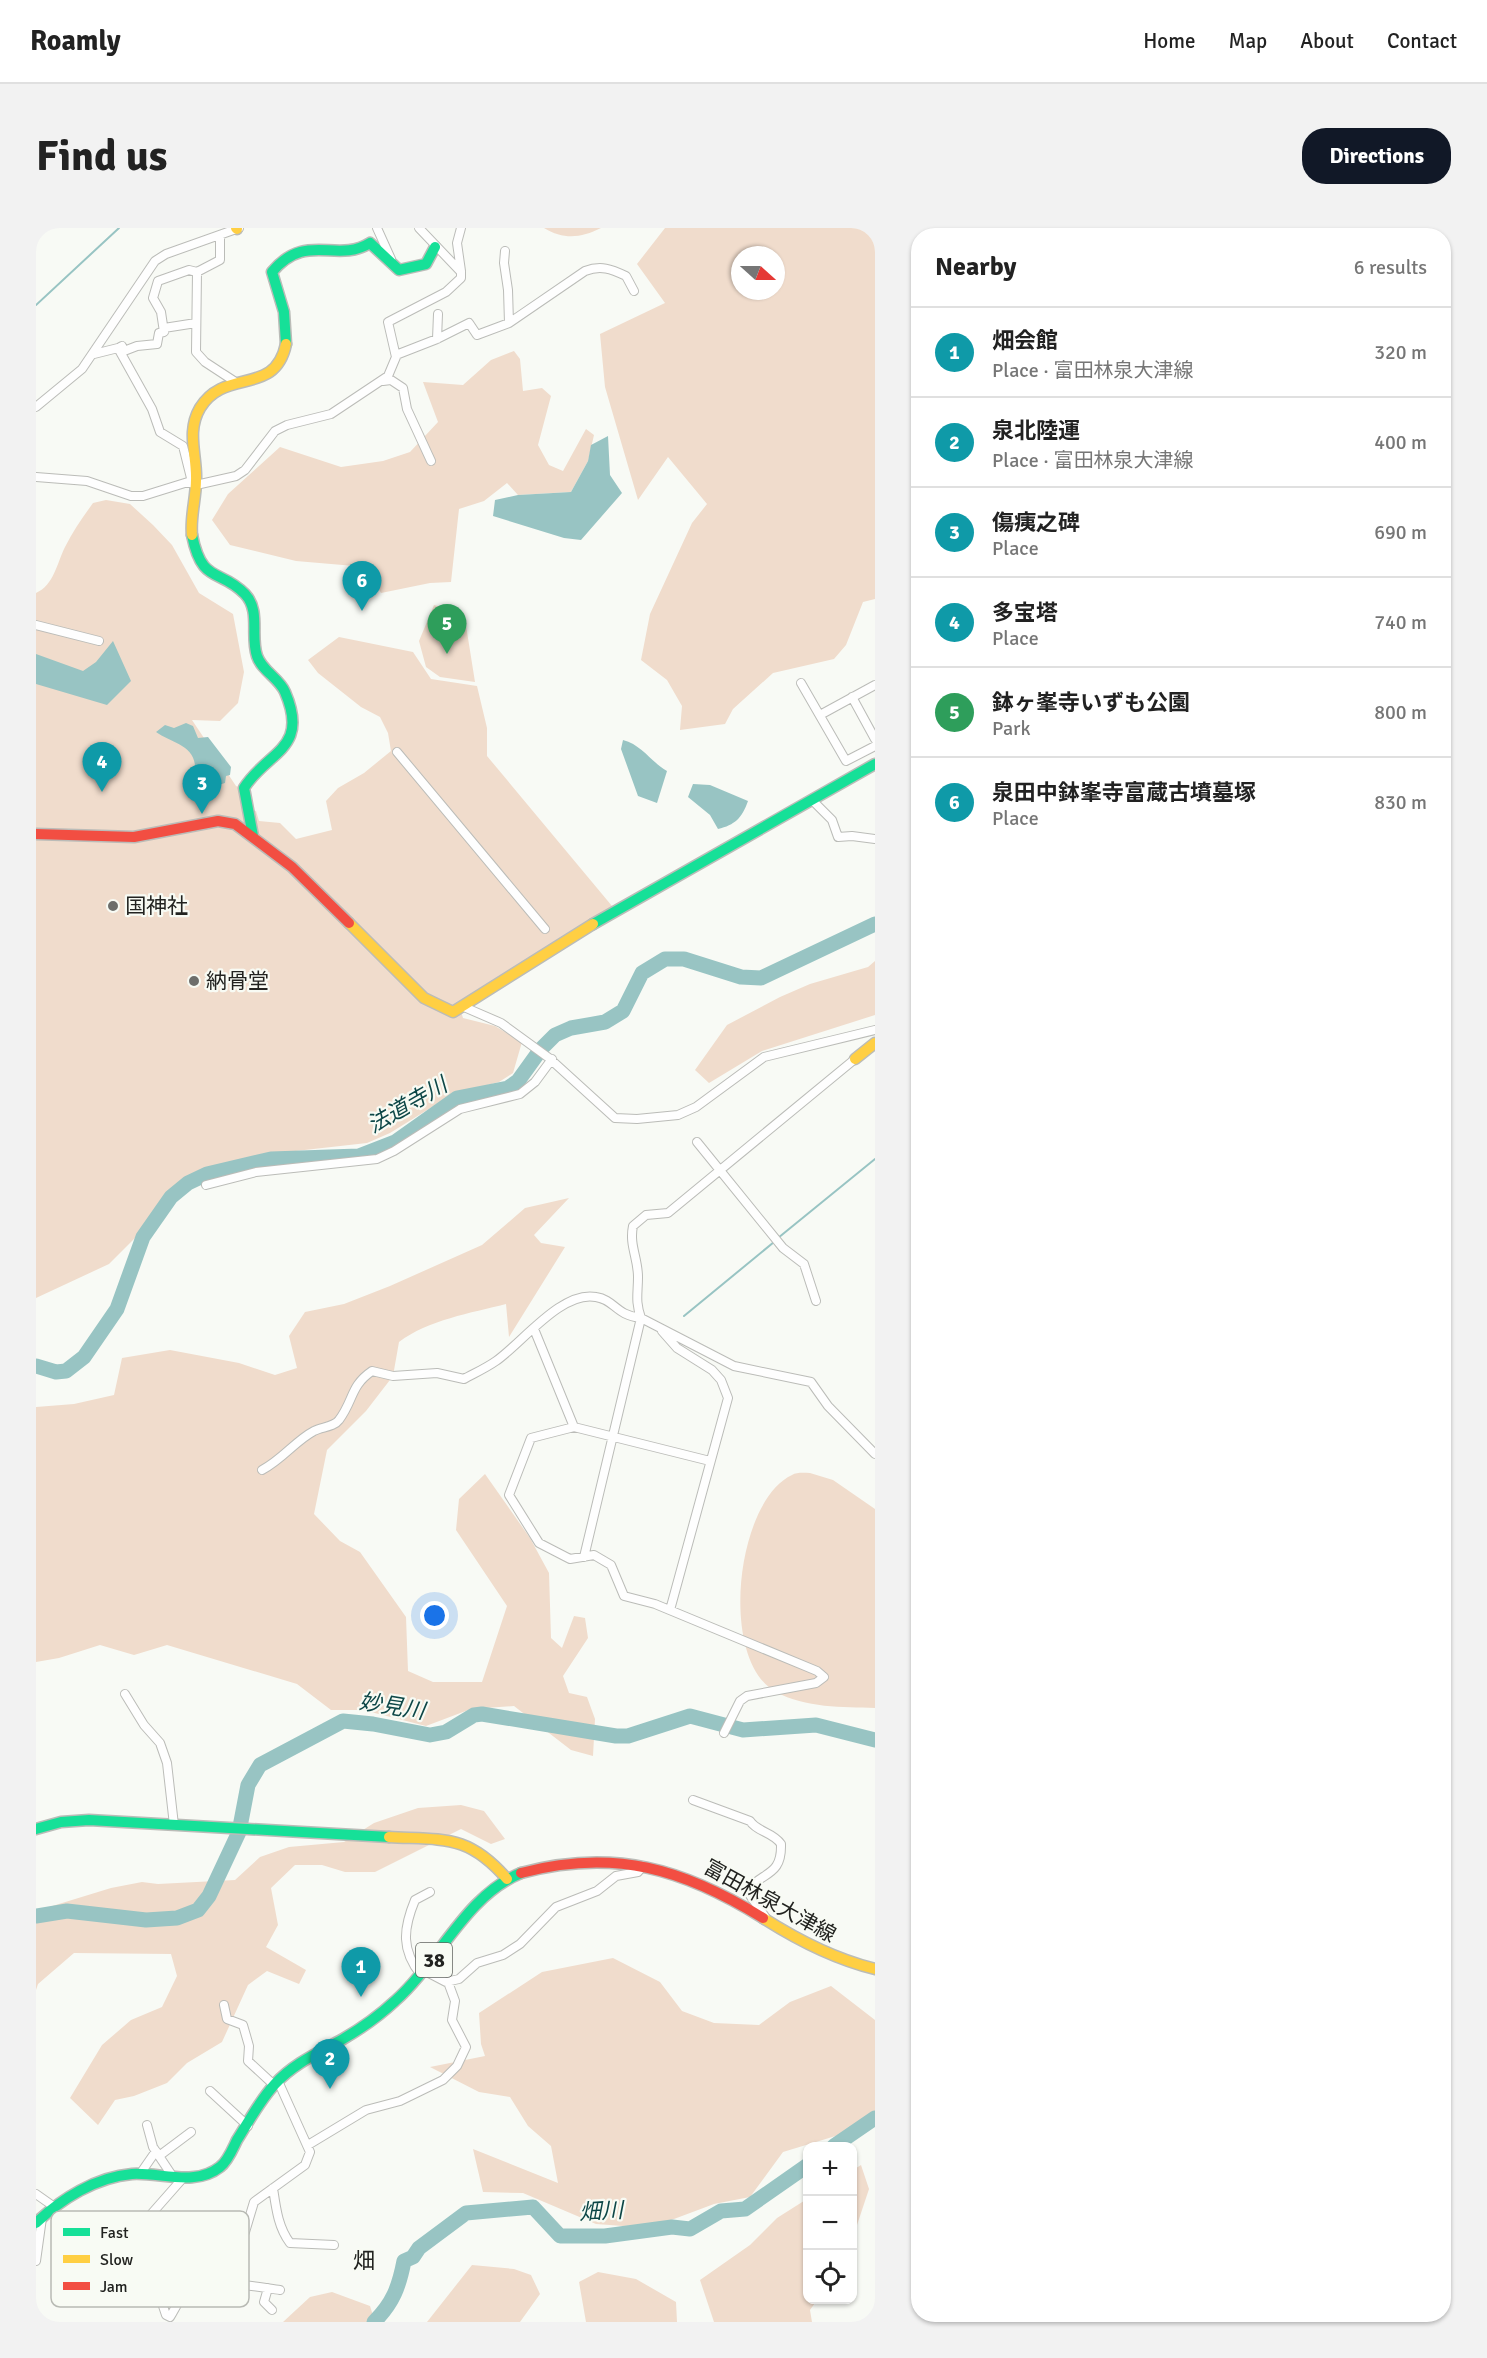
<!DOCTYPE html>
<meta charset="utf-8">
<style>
:root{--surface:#fff;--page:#f2f2f2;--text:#222;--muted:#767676;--line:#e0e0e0;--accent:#111827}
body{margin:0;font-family:Signika,"Noto Sans JP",sans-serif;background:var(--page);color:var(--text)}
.controls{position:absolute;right:18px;bottom:18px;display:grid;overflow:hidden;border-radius:12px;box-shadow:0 2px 4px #0004}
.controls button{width:54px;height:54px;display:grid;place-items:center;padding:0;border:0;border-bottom:2px solid var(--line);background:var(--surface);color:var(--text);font:30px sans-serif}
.compass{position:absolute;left:695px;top:18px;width:54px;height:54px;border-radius:50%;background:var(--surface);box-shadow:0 2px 4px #0004;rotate:111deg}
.you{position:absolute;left:399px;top:1388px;width:21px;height:21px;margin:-15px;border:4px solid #fff;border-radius:50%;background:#1a73e8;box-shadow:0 0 0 9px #1a73e833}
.badge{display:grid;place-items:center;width:39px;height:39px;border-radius:50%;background:var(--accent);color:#fff;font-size:20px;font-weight:700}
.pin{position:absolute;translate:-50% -50px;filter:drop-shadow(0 2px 3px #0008)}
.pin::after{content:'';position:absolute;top:32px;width:21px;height:18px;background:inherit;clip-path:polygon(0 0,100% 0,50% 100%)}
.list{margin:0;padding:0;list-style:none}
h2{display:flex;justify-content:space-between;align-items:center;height:78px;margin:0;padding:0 24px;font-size:26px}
h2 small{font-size:20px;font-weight:400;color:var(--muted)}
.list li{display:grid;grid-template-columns:39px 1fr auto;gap:18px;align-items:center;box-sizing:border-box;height:90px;padding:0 24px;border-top:2px solid var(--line)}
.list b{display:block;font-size:22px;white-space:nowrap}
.list p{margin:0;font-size:20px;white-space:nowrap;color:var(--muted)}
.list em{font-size:20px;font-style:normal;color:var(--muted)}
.icon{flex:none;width:33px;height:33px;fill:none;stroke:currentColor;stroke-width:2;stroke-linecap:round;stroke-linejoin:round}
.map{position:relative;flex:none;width:839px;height:2094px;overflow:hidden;border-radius:24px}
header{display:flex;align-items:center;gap:36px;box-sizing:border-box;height:84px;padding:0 30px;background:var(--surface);border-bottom:2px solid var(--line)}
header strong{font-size:28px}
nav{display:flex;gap:33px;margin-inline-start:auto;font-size:21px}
.intro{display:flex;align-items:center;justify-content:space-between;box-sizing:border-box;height:144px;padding:0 36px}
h1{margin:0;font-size:42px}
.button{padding:15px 27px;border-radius:24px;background:var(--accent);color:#fff;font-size:21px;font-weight:700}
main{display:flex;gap:36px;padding:0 36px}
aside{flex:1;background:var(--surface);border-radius:24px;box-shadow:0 2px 4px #0004}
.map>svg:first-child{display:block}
</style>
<header>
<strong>Roamly</strong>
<nav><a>Home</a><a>Map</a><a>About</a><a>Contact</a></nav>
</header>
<div class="intro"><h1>Find us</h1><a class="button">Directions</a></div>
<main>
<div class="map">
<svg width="839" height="2094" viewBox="0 0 839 2094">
<rect width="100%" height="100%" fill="#f8faf5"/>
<path fill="#f0dccc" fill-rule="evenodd" d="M508,0H565C545,10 528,12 508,0Z
M629,0H839V371L827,374L810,417L798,431L737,445L697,481L689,496L644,502L646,478L631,452L605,432L614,386L656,295L671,276L632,229L602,272L569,159L564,106L629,75L601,36ZM704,27H740V63H704Z
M478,123L484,131L487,163L506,160L515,168L502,217L513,237L527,243L550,201L558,207L552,233L535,264L482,267L471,255L448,273L423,281L415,354L394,355L345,365L330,339L260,333L194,317L176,292L192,266L244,219L305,239L347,233L374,224L402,194L387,154L427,157L455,132Z
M70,272L94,276L117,297L136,317L163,365L197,386L208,444L202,475L184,493L156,492L200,558L205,560L206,581L220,583L223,593L244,595L260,611L296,602L290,573L302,560L328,545L355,523L352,505L344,489L325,479L282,445L272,432L303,409L377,424L395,451L441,458L451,500V528L576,678L422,774L427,790L459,798L486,814L477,845L463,854L417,866L354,905L331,915L224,927L170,941L134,969L100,1009L73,1036L0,1070V365C18,357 21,335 29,319C37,303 47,289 57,275Z
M398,377L428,385L439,454L404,449L390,439L383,413Z
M839,733V787L726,823L673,855L659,842L691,797L744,769L774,756L832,739Z
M533,970L498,1007L505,1015L529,1019L473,1109L470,1076C435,1085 392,1092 363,1114L357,1148L330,1183L291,1222L278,1286L304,1313L324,1324L370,1389L372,1443L397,1454H446L471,1378L420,1302L423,1271L449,1246L494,1310L513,1345L515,1410L526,1420L538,1388L549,1390L552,1410L527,1448L533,1465L551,1469L559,1491L557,1528L535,1522L478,1478L435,1481L390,1498L327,1482H295L261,1456L131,1417L98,1427L64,1417L23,1430L0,1434V1179L38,1176L78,1167L86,1130L134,1122L203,1135L239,1147L261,1140L253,1108L269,1084L308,1076L354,1058L446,1017L489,980Z
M774,1245L797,1252L839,1281V1480C807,1479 769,1480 740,1464C682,1432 700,1273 756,1247C761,1244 768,1245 774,1245Z
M425,1577L448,1583L469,1611L455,1616L425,1601L339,1644H309L286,1637H259L235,1660L242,1697L230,1719L270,1742L263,1756L231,1743L212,1757L186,1814L151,1835L131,1855L98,1868L79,1872L62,1897L34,1870L66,1817L95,1792L126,1779L141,1748L135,1726L38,1725L2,1756L0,1762V1683L75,1660L106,1654L122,1656L199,1652L224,1629L253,1619L308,1614L338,1595L382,1580Z
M577,1730L624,1754L646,1783L678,1795L723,1797L754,1774L795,1758L839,1792V1896L747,1924L714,1969L678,1976L614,2000L560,1996L487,1965L447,1964L437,1921L522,1955L515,1918L492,1898L474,1869L443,1864L394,1839L449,1828L445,1816L443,1785L506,1744Z
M825,1937L833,1961L817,2009V1942Z
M771,1971L772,2072H781L774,2082L776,2094H678L664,2052L714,2017L741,1990Z
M436,2037L478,2041L495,2047L504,2066L484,2094H391Z
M562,2044L600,2051L640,2074L641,2094H550L543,2054Z
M296,2064L334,2078L339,2094H247L274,2069Z"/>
<path fill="#98c4c3" d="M572,208L574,247L586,265L545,312L528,310L457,288L459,272L482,267L535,264L552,233L555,217Z
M77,413L95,453L71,477L0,456V426L47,443L60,434Z
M150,495L157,498L162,510L172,509L195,539L194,547L190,548L189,555L159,564C155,557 159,549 159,541C160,517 135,515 120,504L129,497L138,500Z
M587,512C606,517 614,533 631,543L621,575L602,568L585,521Z
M657,556L674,557L712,573C706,590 699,597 682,601L674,587L652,569Z"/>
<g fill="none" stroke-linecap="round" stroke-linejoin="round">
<path stroke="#98c4c3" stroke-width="2" d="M0,77L83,0
M742,1010L839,931
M648,1088L738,1014"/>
<path stroke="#98c4c3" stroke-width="15" d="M0,1138L20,1144L30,1143L48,1129L81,1081L107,1009L135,969L152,955L171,946L235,931L323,928L359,914L421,870L472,860L482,853L505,821L519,807L535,800L569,794L587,783L606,745L629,731H648L705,749L725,750L839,696
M0,1688L31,1683L110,1692L141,1690L162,1682L173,1668L203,1604L212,1557L224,1537L307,1493L337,1496L394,1507L410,1504L438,1487L446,1486L580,1508H592L654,1488L707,1502L780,1497L839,1512
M798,1918L839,1890
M338,2094C357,2075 363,2059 368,2033L377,2029L383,2020L430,1985L497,1979L524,2008H569L636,1999L654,2001L685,1983L709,1981L772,1937"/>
<g stroke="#bbbcb8" stroke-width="10">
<path id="street" d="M341,0L355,31
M184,7V32L161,44L160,124L169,134L198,153
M469,23L468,35L472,62L473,95
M425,43L421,15L425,0
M128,100L160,95
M401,111L402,86
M84,119L86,118L88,123L101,118L121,116L123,105L128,104L125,84L117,70L122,53L153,42L161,44
M58,126L82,120L116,181L124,204L147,218L156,254
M360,127L401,111L433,95L441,107L473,95L549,43C565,37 575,41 590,48L598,63
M347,153L355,152L367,160L371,181L395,233
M0,179L46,141L119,33L130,26L203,0
M0,249L51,253L95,268H107L152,254L160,257L200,248L209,242L239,203L251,197L295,186L352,148L360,129L352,94L410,64L425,50V44L383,0
M0,397L63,413
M765,455L810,533L839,518
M816,469L839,511
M784,487L839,457
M361,524L509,701
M776,572L796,592L802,609L816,608L839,611
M428,779L465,795L513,830L579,890L601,891L642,887L660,879L728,829L839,802
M819,831L632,985L610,987L597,998C593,1017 602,1030 602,1049C602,1066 599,1073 605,1090L698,1138L775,1154L792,1178L839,1226
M661,914L747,1020L768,1036L780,1073
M170,957L220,944L341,931L358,923L424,881L484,866L499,854L516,831
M498,1101L538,1199L674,1233
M626,1103L641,1120L676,1142L685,1152L692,1170L634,1382
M538,1199L495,1210L473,1267L503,1315L534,1331L558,1327L575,1337L588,1368L619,1376L781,1443L788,1449L780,1455L711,1468L704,1473L688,1505
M226,1242C247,1231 259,1213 278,1203C285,1199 298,1199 303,1192C318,1172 314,1158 336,1143L357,1148L401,1145L428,1151C439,1145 450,1140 460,1133C486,1115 526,1062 560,1069C579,1072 579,1087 605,1090L548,1329
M89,1466L108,1497L124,1515L131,1535L138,1597
M657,1572L714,1593C721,1604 737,1604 745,1616C746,1649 726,1643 711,1663L730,1690
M389,1743L410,1754L423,1751L441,1735L467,1727L484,1716L520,1679L561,1663L580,1648L602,1644L607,1638
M385,1747C365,1722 367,1701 379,1672L394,1664
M188,1777L191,1791L207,1797L213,1818L212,1833L238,1857
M174,1863L212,1898
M111,1897L117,1919L137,1949
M272,1917L330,1882L364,1873L407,1852L421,1838L430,1819L416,1792L419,1773L412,1754
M123,1928L155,1904
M104,1946L120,1923
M147,1950L110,1992L98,2022L100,2039L123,2066L130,2087L134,2089C139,2081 143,2071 150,2065C169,2048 221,2059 244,2062
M237,1960C240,1980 242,1999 254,2015L298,2017
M0,1966L17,1978
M175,2006L199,2016
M0,2033L6,1990
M191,2056L199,2016L209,2004L218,1974L269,1937L274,1924L242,1853
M232,2060L228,2074L236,2082"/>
</g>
<g stroke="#bbbcb8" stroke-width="13">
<path id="fast" d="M250,116L248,84L236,44C270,3 300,36 334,15L363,42L390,36L399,19
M156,307C166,357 184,340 209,366C225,383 214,408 221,428C226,443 243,450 249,464C274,522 231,523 208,560L217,608
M557,696L839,536
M0,1601L25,1594L53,1592L353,1609
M0,1995C25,1971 60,1949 96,1946C124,1944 159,1959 184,1939C192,1933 197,1920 201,1912C213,1893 224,1872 239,1856C258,1835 284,1824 307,1811C326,1800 343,1788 359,1773C403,1734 429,1668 485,1645"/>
</g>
<g stroke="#bbbcb8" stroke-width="13">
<path id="slow" d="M200,0L201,1
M156,307C154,289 160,271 160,252C161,227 150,204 164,180C189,139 239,169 250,116
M313,695L388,770L417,784L557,696
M819,831L839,815
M353,1609C408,1612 432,1606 471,1651
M727,1690C763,1713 798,1731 839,1741"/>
</g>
<g stroke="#bbbcb8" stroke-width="13">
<path id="jam" d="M0,606L98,609L182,593L199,596L256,639L313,695
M485,1645C578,1620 648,1641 727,1690"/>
</g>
<use href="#street" stroke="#fefefe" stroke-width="8"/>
<use href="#fast" stroke="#16e098" stroke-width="10"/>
<use href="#slow" stroke="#ffcf43" stroke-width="10"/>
<use href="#jam" stroke="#f24e42" stroke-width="10"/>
</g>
<g fill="#6d6e6b" stroke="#f8fbf4" stroke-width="2">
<circle cx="77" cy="678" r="6"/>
<circle cx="158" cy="753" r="6"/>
</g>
<g text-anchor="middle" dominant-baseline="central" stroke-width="4.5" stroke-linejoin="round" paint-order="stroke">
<rect fill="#f8fbf4" stroke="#626460" stroke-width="1.5" x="380" y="1715" width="36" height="34" rx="4.5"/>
<g font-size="20" font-weight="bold" fill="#222320">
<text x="398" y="1732">38</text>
</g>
<g font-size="21" fill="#222320" stroke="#f8fbf4" text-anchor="start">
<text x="89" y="678">国神社</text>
<text x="170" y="753">納骨堂</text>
</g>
<g font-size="21" fill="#222320" stroke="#f8fbf4">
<text transform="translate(734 1673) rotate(29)">富田林泉大津線</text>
</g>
<g font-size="22" font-style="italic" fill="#0d4747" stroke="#f8fbf4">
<text transform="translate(371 877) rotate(-30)">法道寺川</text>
<text transform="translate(356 1478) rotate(9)">妙見川</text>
<text transform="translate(565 1983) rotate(-3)">畑川</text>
</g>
<g font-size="22" fill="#222320" stroke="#f8fbf4">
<text x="328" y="2032">畑</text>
</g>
</g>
<rect x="15" y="1983" width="198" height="96" rx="9" fill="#f8fbf4" stroke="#b8bab4" stroke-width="1.5"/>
<rect x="27" y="2000" width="27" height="8" fill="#16e098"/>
<rect x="27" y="2027" width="27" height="8" fill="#ffcf43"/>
<rect x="27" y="2054" width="27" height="8" fill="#f24e42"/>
<g font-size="16" fill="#222320">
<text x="64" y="2010">Fast</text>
<text x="64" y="2037">Slow</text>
<text x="64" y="2064">Jam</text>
</g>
</svg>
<div class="controls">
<button>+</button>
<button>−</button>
<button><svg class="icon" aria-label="locate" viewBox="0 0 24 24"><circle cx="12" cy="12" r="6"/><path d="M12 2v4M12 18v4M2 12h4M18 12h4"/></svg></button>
</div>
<svg class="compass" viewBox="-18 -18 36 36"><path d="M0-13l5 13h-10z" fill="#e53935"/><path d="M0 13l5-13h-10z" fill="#767676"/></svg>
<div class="you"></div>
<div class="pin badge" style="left:325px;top:1769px;background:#0f9aa8">1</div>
<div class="pin badge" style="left:294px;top:1861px;background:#0f9aa8">2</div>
<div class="pin badge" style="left:166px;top:586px;background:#0f9aa8">3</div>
<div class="pin badge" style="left:66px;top:564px;background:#0f9aa8">4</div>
<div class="pin badge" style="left:411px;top:426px;background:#2e9e5b">5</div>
<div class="pin badge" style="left:326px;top:383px;background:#0f9aa8">6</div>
</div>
<aside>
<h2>Nearby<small>6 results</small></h2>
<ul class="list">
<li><span class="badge" style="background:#0f9aa8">1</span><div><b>畑会館</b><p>Place · 富田林泉大津線</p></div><em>320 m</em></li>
<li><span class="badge" style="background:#0f9aa8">2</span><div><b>泉北陸運</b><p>Place · 富田林泉大津線</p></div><em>400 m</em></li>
<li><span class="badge" style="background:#0f9aa8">3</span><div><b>傷痍之碑</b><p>Place</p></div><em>690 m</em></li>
<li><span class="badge" style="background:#0f9aa8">4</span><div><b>多宝塔</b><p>Place</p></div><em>740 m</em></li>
<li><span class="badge" style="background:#2e9e5b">5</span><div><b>鉢ヶ峯寺いずも公園</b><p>Park</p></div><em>800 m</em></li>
<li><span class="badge" style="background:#0f9aa8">6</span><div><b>泉田中鉢峯寺富蔵古墳墓塚</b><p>Place</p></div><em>830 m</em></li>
</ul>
</aside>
</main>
